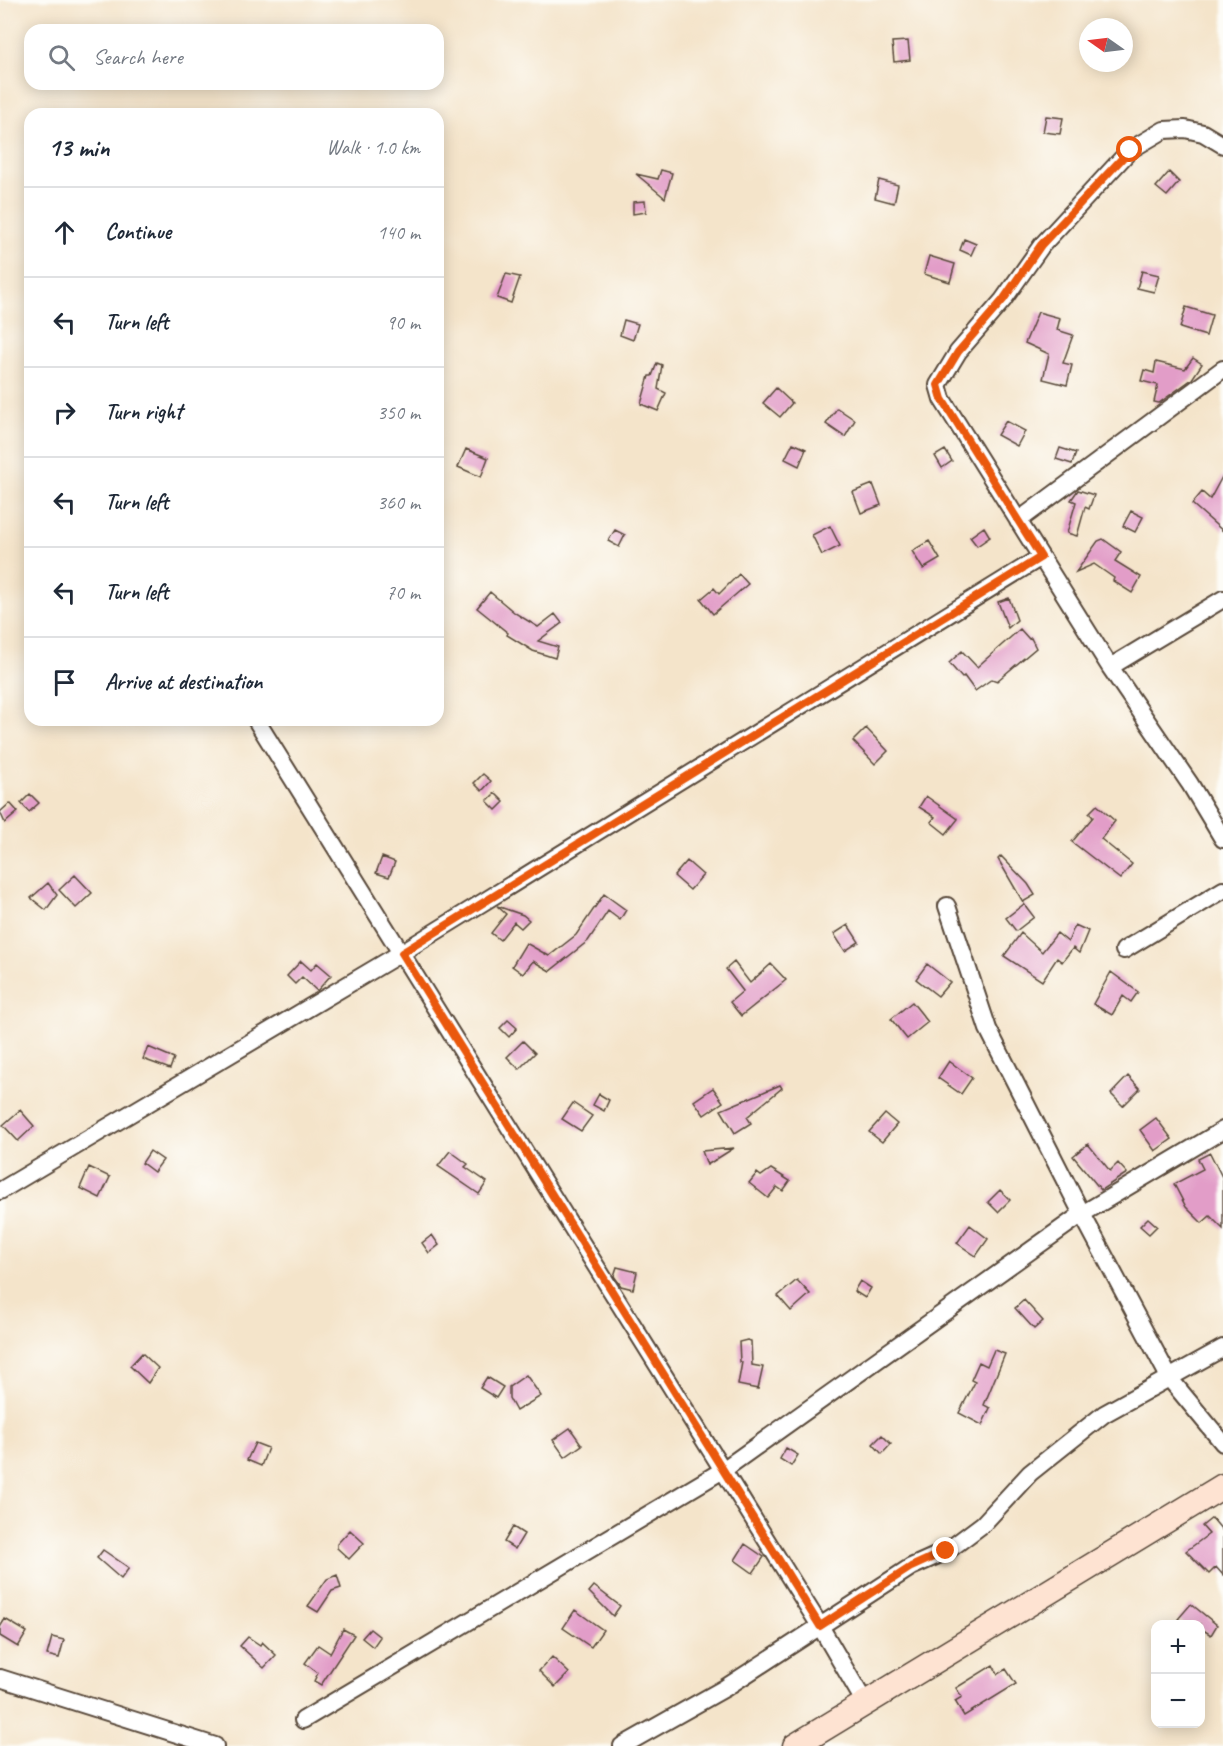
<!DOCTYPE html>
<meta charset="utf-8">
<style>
:root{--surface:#fff;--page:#f2f2f3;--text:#1f2937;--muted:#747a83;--line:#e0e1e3}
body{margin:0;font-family:Caveat,sans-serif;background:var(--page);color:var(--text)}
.controls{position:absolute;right:18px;bottom:18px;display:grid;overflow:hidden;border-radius:12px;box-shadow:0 3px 15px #0003}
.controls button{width:54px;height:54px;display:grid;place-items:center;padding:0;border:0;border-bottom:2px solid var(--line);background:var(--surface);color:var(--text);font:30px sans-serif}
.compass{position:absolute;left:1079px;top:18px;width:54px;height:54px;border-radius:50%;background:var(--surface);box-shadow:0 3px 15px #0003;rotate:284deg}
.stop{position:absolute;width:18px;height:18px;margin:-14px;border:4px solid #ea580c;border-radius:50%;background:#fff}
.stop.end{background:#ea580c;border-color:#fff;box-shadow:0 2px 6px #0008}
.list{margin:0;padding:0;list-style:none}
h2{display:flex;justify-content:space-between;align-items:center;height:78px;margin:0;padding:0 24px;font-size:26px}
h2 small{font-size:20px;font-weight:400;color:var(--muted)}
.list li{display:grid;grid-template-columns:39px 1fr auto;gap:18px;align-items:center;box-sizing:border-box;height:90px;padding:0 24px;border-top:2px solid var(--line)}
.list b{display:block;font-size:22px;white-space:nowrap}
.list em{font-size:20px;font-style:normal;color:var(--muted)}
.icon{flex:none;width:33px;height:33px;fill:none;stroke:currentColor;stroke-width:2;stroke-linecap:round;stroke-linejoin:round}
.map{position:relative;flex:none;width:1223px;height:1746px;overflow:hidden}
.search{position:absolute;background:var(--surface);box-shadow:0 3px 15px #0003;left:24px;top:24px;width:420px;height:66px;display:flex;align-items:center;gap:15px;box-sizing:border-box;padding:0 21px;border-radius:18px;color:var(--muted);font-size:22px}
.panel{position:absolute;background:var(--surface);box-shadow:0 3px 15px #0003;left:24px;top:108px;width:420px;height:618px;border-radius:18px}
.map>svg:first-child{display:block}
</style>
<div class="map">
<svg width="1223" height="1746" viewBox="0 0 1223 1746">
<rect width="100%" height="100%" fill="#fdfcf7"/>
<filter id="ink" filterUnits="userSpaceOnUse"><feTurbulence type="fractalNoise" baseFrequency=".0167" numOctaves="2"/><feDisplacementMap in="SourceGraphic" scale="12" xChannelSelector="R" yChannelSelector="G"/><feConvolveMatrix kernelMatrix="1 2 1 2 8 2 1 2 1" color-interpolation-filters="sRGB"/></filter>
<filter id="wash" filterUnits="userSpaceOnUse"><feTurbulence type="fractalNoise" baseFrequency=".008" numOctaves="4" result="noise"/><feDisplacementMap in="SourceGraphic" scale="24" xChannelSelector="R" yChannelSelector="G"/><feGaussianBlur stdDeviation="1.35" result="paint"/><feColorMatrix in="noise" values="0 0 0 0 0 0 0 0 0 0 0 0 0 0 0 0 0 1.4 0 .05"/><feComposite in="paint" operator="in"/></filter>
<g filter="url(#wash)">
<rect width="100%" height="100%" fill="#f4e4ca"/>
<g id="blocks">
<path fill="#e29dc8" d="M908,41L910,60L894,62L892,42Z
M1046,116L1063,118L1060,134L1043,132Z
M661,170L672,173L665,198L636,174L658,179Z
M1169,172L1179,182L1167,196L1156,187Z
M879,180L898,185L894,203L875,198Z
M645,201L646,212L633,214V202Z
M964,239L976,244L971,255L960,250Z
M929,256L955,264L950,282L924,274Z
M1142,271L1159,275L1154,292L1137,288Z
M506,274L520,277L511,303L497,298Z
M1186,307L1212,315L1206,336L1180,328Z
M1038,312L1060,318L1057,330L1073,335L1063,363L1072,365L1067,385L1043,379L1049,354L1025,343Z
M624,320L638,324L633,340L620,335Z
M1193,358L1202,364L1192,379L1159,403L1154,402L1158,385L1141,381L1144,370L1154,373L1156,362L1185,369Z
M657,363L662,365L658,389L666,393L658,411L641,404L649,376H652Z
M776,388L792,403L780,417L763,403Z
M837,408L855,420L845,437L826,424Z
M1006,421L1025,431L1017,446L997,435Z
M793,443L806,449L799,466L785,459Z
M1060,448L1076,453L1072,464L1056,459Z
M466,449L488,458L481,477L458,467Z
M945,450L952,461L942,468L935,456Z
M1223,475V531L1192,504L1202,492L1210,499Z
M873,484L881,505L861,513L853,492Z
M1078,490L1094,495L1089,509L1085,507L1077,536L1067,533L1076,502L1071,500Z
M1131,511L1143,517L1135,532L1123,526Z
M830,526L840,546L822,555L812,535Z
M984,527L990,537L977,546L970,537Z
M615,530L625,535L619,547L608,541Z
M1103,539L1121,552L1115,561L1141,577L1132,593L1113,581L1114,578L1094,564L1076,572L1098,541Z
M929,541L940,559L923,569L912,551Z
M739,574L748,584L713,614L701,599L714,588L719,594Z
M490,592L515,613L538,627L555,614L562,623L538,641L558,647L555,658L533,651L507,635L508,633L477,608Z
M1009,598L1017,620L1008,628L998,602Z
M1020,629L1029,639L1031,638L1036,648L997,681L992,679L975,691L964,676L962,678L949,663L962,651L977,667Z
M866,728L888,751L875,764L853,741Z
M483,774L491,781L482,791L474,783Z
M495,793L504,802L496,810L487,801Z
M30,794L39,803L29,812L21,803Z
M926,796L958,819L946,834L931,822L935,817L919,807Z
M10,803L18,812L5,823L0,812Z
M1097,805L1115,821L1101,839L1132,864L1120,879L1072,842L1093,817L1089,813Z
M1001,856L1028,884L1035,895L1023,902L998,859Z
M382,857L395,862L389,877L376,873Z
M687,861L703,875L690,890L674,876Z
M75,875L92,893L76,908L59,890Z
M48,883L57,895L46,910L31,898Z
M604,894L626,910L620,920L608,911L588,941L550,971L533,961L523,974L512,966L526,943L549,956L576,935Z
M1024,904L1034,917L1016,931L1006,918Z
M497,906L523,915L529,920L521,928L514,922L500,940L491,933L506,914Z
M848,925L859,942L845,951L834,934Z
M1075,925L1088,931L1079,953L1073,948L1062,962L1057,958L1042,981L1004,956L1021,933L1042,952L1057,933L1068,942Z
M301,961L311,970L317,963L331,975L317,991L302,977L295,984L287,976Z
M734,962L750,983L771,964L786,980L741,1016L730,1002L743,991L726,969Z
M927,964L950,982L938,996L916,979Z
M1111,972L1138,992L1131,1002L1123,996L1112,1015L1093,1004Z
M912,1002L928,1022L907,1039L891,1019Z
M508,1020L517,1028L509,1037L500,1028Z
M523,1041L535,1053L519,1069L507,1057Z
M148,1047L174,1058L170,1069L143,1059Z
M949,1061L972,1078L961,1094L938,1078Z
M1128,1076L1140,1089L1123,1106L1111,1094Z
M780,1085L782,1088L747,1117L751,1123L735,1133L721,1110Z
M713,1088L723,1102L704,1115L694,1101Z
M599,1094L609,1100L604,1111L593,1105Z
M573,1103L592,1116L581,1131L562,1119Z
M20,1110L34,1126L18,1141L3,1125Z
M885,1114L897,1124L882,1142L869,1132Z
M1156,1118L1172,1139L1155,1151L1140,1130Z
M1088,1144L1110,1171L1118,1163L1127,1173L1101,1190L1073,1156Z
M734,1148L707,1165L702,1151Z
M150,1151L163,1160L154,1172L142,1163Z
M450,1151L468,1164L465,1167L487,1182L479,1194L438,1166Z
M1210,1153L1223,1179V1229L1210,1216L1202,1223L1186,1207L1174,1184L1203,1169L1198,1159Z
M89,1167L110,1177L100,1198L80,1188Z
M771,1169L790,1181L783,1191L777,1187L768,1198L749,1183L757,1173L761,1176Z
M1000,1190L1010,1200L998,1212L988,1202Z
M1148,1218L1157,1226L1149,1234L1140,1226Z
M970,1225L988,1239L976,1256L957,1243Z
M432,1235L439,1245L429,1253L422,1243Z
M617,1267L637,1272L633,1289L621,1286L614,1276Z
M797,1280L810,1294L791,1311L778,1296Z
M860,1281L871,1288L865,1298L854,1291Z
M1024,1300L1043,1321L1034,1329L1015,1308Z
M747,1340L751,1341L752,1365L763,1367L758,1389L738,1385L742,1362H740L739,1342Z
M994,1350L1005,1354L984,1405L990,1408L982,1425L959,1413L975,1382L971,1380L979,1362L987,1366Z
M142,1353L158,1368L148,1383L130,1366Z
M526,1375L541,1396L516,1411L509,1398V1387Z
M487,1377L503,1387L496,1398L480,1388Z
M570,1428L582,1445L565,1457L553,1440Z
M882,1435L891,1444L882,1454L873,1444Z
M255,1443L268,1448L261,1466L247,1460Z
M786,1448L798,1455L791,1466L780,1459Z
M1212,1518L1223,1531V1575L1216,1567L1209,1574L1186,1551L1209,1534L1202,1526Z
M513,1527L524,1534L515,1549L504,1542Z
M350,1530L364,1543L349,1559L337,1548V1544Z
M745,1544L764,1557L753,1573L735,1560Z
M103,1550L129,1568L121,1579L97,1558Z
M337,1575L341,1588L332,1591L318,1612L308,1606L327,1579Z
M594,1586L620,1606L613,1616L589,1592Z
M1191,1604L1217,1625L1211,1635L1200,1628V1624H1185L1178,1619Z
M575,1610L603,1630L591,1647L563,1628Z
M5,1619L27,1632L18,1647L0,1636V1627Z
M343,1629L354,1635L321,1685L314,1681L318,1673L305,1663L318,1645L330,1653Z
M370,1629L380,1637L373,1647L362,1638Z
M52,1637L64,1640L59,1658L47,1655Z
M248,1637L260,1645L262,1642L276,1655L264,1668L240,1646Z
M552,1657L569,1673L555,1687L539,1671Z
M993,1665L998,1674L1006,1669L1016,1684L964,1716L955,1701L962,1697L956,1688Z"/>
</g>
</g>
<g filter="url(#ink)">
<use href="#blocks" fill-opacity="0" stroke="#574638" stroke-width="1.5"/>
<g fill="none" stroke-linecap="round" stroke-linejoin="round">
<g stroke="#574638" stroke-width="20">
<path id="street" d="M1223,145L1203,133L1185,129L1164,130L1130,150L1042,245L1003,300L958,352L938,385L942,399L1110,667L1190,784L1223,839
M1018,521L1223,369
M1110,667L1223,599
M256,720L820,1626L865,1703
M947,906L988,1029L1082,1214L1170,1379L1223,1443
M1124,950L1223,890
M0,1191L401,953L1041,557
M0,1678L215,1746
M303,1720L723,1470L1082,1214L1223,1130
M622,1746L725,1688L911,1567L947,1551L983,1524L1030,1473L1104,1414L1223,1348"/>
</g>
<g stroke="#574638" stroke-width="27">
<path id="secondary" d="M795,1746L1223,1486"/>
</g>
<use href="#street" stroke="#fff" stroke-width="16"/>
<use href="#secondary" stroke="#fee3d2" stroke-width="24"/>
</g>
</g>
<g fill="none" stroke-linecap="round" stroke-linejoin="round" filter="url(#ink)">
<path stroke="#ea580c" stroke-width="8" d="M946,1551L911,1567L820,1626L402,953L1041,557L942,399L938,385L958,352L1003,300L1041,245L1130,150"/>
</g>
</svg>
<div class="controls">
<button>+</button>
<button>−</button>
</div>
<svg class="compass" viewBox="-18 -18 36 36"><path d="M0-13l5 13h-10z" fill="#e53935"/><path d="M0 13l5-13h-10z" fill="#747a83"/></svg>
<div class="stop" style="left:1130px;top:150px"></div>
<div class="stop end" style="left:946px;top:1551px"></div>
<div class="search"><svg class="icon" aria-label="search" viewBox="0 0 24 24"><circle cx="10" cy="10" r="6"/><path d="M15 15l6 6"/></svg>Search here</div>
<section class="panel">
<h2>13 min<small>Walk · 1.0 km</small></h2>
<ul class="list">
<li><svg class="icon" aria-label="ahead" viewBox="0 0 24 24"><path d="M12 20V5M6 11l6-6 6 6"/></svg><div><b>Continue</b></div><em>140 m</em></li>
<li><svg class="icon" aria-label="left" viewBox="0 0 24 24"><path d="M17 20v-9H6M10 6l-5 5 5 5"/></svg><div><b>Turn left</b></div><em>90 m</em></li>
<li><svg class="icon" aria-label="right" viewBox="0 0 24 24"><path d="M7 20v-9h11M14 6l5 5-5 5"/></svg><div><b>Turn right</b></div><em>350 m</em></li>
<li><svg class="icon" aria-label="left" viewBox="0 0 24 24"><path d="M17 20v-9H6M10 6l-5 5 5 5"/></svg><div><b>Turn left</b></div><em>360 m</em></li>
<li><svg class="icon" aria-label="left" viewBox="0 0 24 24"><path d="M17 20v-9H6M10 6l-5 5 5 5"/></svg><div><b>Turn left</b></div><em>70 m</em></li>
<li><svg class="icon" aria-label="arrive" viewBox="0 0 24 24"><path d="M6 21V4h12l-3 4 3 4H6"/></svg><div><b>Arrive at destination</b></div></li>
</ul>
</section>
</div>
